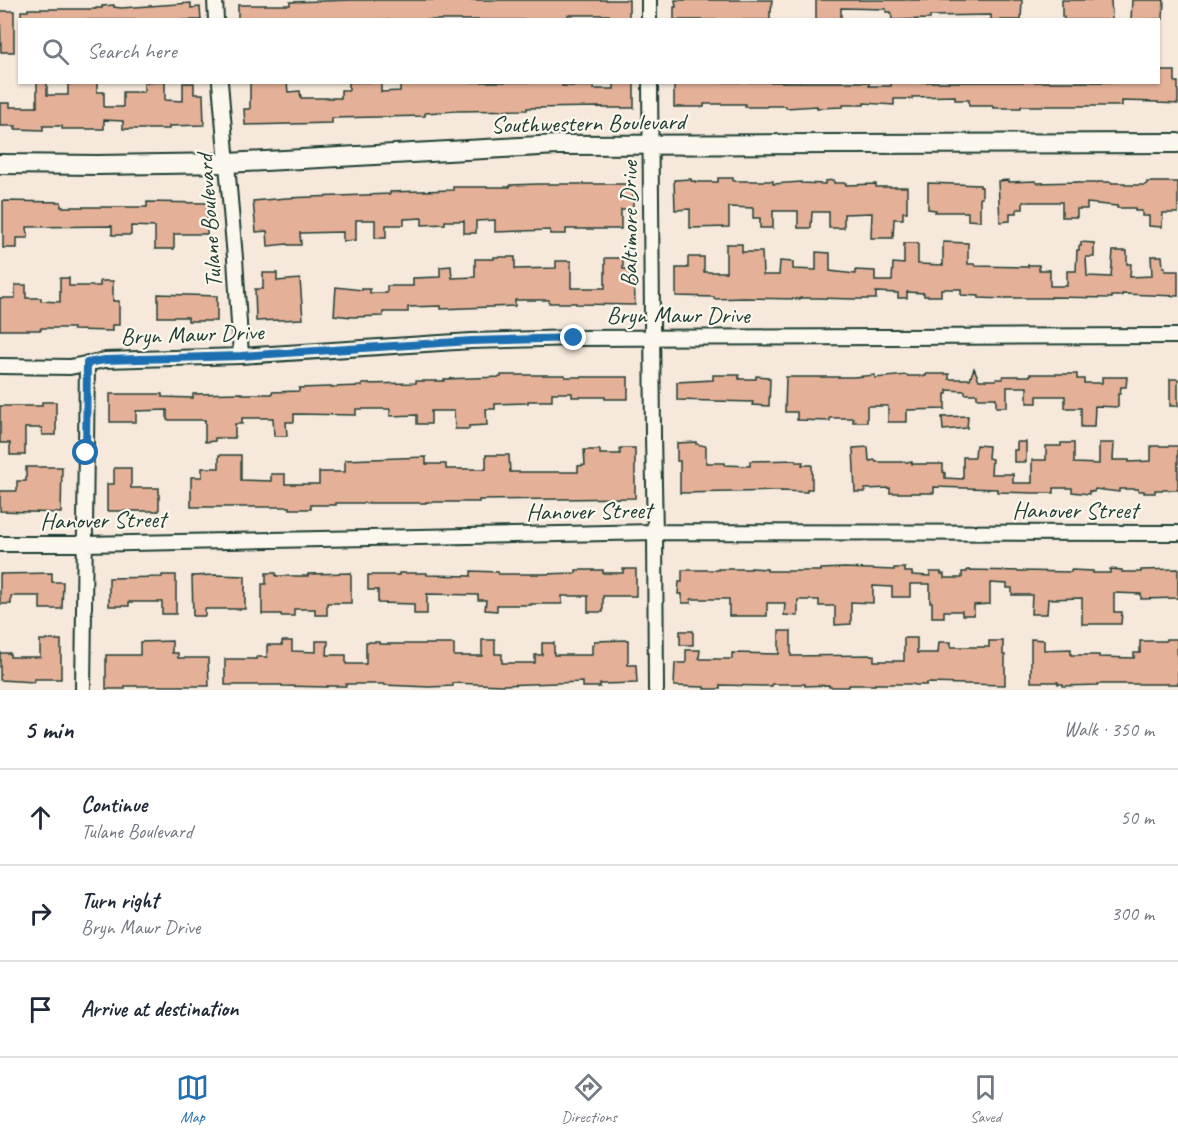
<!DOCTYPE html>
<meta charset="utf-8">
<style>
:root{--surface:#fff;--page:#f2f2f3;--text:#1f2937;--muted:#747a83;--line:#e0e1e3;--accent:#1f6fb2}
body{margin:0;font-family:Caveat,sans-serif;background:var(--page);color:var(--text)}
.stop{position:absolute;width:18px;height:18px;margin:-14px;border:4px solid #1f6fb2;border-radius:50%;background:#fff}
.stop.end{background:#1f6fb2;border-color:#fff;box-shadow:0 2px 6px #0008}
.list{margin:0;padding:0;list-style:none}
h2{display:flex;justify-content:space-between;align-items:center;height:78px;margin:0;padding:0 24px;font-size:26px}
h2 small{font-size:20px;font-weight:400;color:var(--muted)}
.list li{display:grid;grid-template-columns:39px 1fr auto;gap:18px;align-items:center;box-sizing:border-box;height:96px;padding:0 24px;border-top:2px solid var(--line)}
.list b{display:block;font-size:22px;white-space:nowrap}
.list p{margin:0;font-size:20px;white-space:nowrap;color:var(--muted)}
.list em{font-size:20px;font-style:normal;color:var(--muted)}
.icon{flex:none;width:33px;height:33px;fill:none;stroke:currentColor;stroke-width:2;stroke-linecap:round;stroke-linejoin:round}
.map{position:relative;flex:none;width:1178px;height:690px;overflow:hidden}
.search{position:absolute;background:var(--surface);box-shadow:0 2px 4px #0004;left:18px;right:18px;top:18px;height:66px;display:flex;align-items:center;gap:15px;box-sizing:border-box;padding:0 21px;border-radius:0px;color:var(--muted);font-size:22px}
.sheet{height:366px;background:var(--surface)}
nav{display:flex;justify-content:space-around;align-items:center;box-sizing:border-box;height:84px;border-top:2px solid var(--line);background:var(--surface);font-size:16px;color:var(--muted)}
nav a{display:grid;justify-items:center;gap:3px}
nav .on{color:var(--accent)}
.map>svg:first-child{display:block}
</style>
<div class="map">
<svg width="1178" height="690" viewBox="0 0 1178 690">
<rect width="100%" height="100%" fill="#f6e9db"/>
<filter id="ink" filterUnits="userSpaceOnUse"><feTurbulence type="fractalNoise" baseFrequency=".0167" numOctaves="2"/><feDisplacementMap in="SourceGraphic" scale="12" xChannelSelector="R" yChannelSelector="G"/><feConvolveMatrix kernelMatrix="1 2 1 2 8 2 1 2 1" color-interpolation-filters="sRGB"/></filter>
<g filter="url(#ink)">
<path fill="#e4b097" stroke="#1f3d34" stroke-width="1.5" d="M353,0H629V20H609V15H568V20H555V18L537,20H238V5H290V2Z
M675,0H772L771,12H770V20H674V7H676Z
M816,0H1022L1021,20H991V15L930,16V19L892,20L891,12H886V9L841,8V20H816Z
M1062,0H1111L1112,20H1064V17H1062Z
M1132,0H1164L1163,19L1131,20Z
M191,3V8L200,7L201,20H21V11H28V9H96V8H102V6L114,5V7L121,8Z
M0,11H14V52H1Z
M1159,71H1175V82H1178V104L1158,103V102L1122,101V106H1021V108H993V106H969V100H955V96L912,97V99H894V105L864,103V105H843V107L817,108V106L786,108V106H767V107H745V104H704V107H674V82H869V86H891V82H1159Z
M37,82H47V95H68V84L97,82V92H104V107H123V92H144V82H165V100L183,101V83H194V94H203L204,125L169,126V129H123V121L104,120V129H62V126H43V130L15,129L16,126H0V103H10V107H37Z
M250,82H287L288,92L300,91L301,98H341V90H349V82H381V92L400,91V82H562V86H594V89H614V82H634V108H603V107L527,108V110L456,111L425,113V116L332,118V123L245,125L244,109H250Z
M718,178H733V181H773V184L801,182V183L825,184V181L834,180V183H846V185L876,184V187H907V212H903V219H894L893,238H871L872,213L844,214V228H829V212H812L811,228H798V211H773V228H760V218H753V208L729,207V227L690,228V209L675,210L674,180L691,179V181H695V182H718Z
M1009,180V182L1036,181V183L1078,182V183H1097V182H1111V183H1125V185H1146L1147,182H1178V213H1163L1162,227L1149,226V216H1142V211H1135V208H1117V206L1087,203V209H1077V217H1062V202H1023V209H1017V213H1010V221L1000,222L998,181Z
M928,183L980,185V187H982V198H980V221L968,220V212H935L936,210L928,209Z
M539,184H633V210H621V229H566V234H550V230L495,232V220L476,221V233H464V221H445V224L422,225V218L404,219V225H386V238H375V220H356V240L343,241V232L300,233L301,245H288L287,244L268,246L267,231L256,232L253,201L286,198L390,194V192L453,190V187H510V185Z
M3,201L61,202V207H147V202L207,203V234H174V249H155V227L131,226V235H112V226L27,227L28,238H17V248H3Z
M943,242L968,243V264H974L976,266L1028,267V265H1039V270H1050V286H1067V271H1076L1077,250H1079V246H1081V242L1094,243V257H1086L1087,276L1111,277L1113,251H1127V264H1131L1130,277L1152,276L1151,256H1162L1163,267H1165V271H1178V296L1122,294V296H1112V298L1051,297V298H1005V299L979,298V296L961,295V289H941V296H924V293L907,292V298H898V293L876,292V299H854L818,298H800V299L744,298L714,299V297L676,296V268H688V257H704V272H726V244H742V252H762L763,275H779L780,261L793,262V269L816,270V252L830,253V271L855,274V270L875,271V281H892L893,263L904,264V243H918V264L943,265Z
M494,257H515V269L556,268V261H571V288H605V258H623V269H634L635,305L576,304V303H549V300H515V306L441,309V306L408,307V312H383V316L352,317L334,315L336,287L362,290V289H370V293H387V286H413V278L440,277V267L451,266L452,278L475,277V259H494Z
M263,273H277V281L300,279L303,319L256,321L255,289H263Z
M60,278H69V286H100V281H113V301H119V325H112V331L73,330V328H41V330H0V298H15V285H26V298H41V301L60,302Z
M158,294L217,296V321H188V317H158Z
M974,368L979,380H996V379H1003V376H1030V374H1077V379H1084V383H1102V377H1127L1126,387H1121L1120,394H1118V407L1095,406L1094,427H1081V408H1065V396H1037V403H1027V387H1007V407H996V398H977V394H965V391L947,390V394H945V409L907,410V422H888V406H867V422H853V418H830V421L797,420V412H785L786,377H853L875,375V378L907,375V376H926V374H949V379H970Z
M501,375H565V377H628V399H605V397H572V393H552V401H528V403L495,404V409H486L487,425L469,426V429H455L454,411H431V424H417V415L390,416V409H356V415L294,414V422H286L287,436H274L273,418H242V424H235V438H215V441L205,442V420H167V410L136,411V422H110V394H162V397L193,398V394L242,393V394H272V392L299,391V388L362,386V384L416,383V381H444V379L501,377Z
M713,375H739V379H756V376L768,377V379H770L769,406L752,405L753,402L677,400V382L713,380Z
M1170,379H1178V406H1170Z
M42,402H56V435H42V428H25V455H10V443H0V406H42Z
M968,416L967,428L943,430L942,417Z
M696,442V444L706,446V463H725V465L750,466V461L796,460V462H803L802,465H812V489H807V492L780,491L680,493V461H677V443Z
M1017,442H1026V462H1014V450H1017Z
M1061,443H1074V463L1099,464V443H1114L1113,460H1129V462L1151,461V446H1178V490H1155V493H1144V491H1138V489H1119V492L1095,489L1094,492L1089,491V494L1072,492V488H1054V493H1032L997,492V489L934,487V493H890V488L865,489V492H855L853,448L868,447L869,461L875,460L876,462H912V464H943V472L945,473V478L963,479V457H975L976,445L989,446L988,458L992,459L991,474H1013V483H1032V460H1046V446H1061Z
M620,448H635V498L479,500V502H426V503H336V505H311V509H290V507H191V477H202V468H219V455H241V480L271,481V474H285V484H319V472H345V460L426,457V464H446V469H486V455H509L510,472H578V466L585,465L584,450H600V454H620Z
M26,467H62L61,513L0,511V491H17V481H26Z
M114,468H131V488H159V511H107V484H114Z
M751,568L767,569V571H821V569L845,568L894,570V568H905V572H912V575L930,576V572H941V574H944V578H962V572H967V570L1071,572V570L1093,571V573H1110V569L1122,570V572H1141V570L1178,569V598L1141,599V594L1114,593V612H1122L1121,624H1082V598L1048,599L1047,614H1031L1032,595H1012V588H1007V584L990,583V604L974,605V615H962V611H944V617H932V602H930V584H910V597H892V587L873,586V603L851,602V624L835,625V606H819V600H798V616L784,615L785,603H767V616H729V599H691V603H682V594H678L679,582H682V570H718V569H751Z
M623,569H636V596H603V612H588V596H562V604H531V605H497V611L485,610L486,600H478V595L427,594V614H414V604L378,603V590H368V575H399V573H427V575L471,576V571L498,572V574H542L576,573V570H603V573H623Z
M52,573V582H63L62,609H40V596H11V604H0V574Z
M266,573H276V576H308V574L351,573V603H327V615H315V609H294V616H281V614H262V584H266Z
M162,575H176V614H162V602H129V606H109V578L162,577Z
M216,575L245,576V609H205V616H193L192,576Z
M680,631H693V645H680Z
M779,631H791V656L874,655V661H904V638H917V653H938L939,642H951V647H989V641H1003V655H1005V685L927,683V685H916L911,684H875V685H849V687H829V685L805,686V684H772V686H762L720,685V689H704V687L674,686L675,663H686V650H700L699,658L701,659H732V653L779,654Z
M1031,639L1044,640V650L1071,649V655H1099V657L1134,658V653H1140V641H1166V639H1177L1178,684H1098V685L1063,686V684H1058V682H1031Z
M40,640H61V679H34V682L0,680V653H10V657H40Z
M482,640H495V654H502V663H535V655H542V643H554V655H592V645H594V641L628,640V665H636L637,683L600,684V687H583V682L502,685L453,683V686L429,687L384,685V684H346V686H327V687L282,686V685H225V659H257V657H267V645H282V641H292V651L316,652V641H328L327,655H346V664H366V642H379V644H454V656H482Z
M172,641V653H178V658H208L209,686H125V689H106V655H140V642Z"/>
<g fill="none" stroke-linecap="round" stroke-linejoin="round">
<g stroke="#1f3d34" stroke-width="18">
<path id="street" d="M215,0L216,20
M649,0V20
M220,82L235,258L241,356
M650,82L653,436L655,532L656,690
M0,366L70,367L105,360L241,356L471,341L574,338L1178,336
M0,544H85L655,532L1178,533
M83,690L87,363"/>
</g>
<g stroke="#1f3d34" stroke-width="22">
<path id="secondary" d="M0,164L97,165L228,163L558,145L1178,143"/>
</g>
<use href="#street" stroke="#fbf7ec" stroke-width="14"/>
<use href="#secondary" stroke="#fbf7ec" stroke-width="18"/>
</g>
</g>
<g fill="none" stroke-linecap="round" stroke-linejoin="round" filter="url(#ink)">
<path stroke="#1f6fb2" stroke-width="8" d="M86,453L87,363L105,360L241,356L471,341L574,338"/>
</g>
<g text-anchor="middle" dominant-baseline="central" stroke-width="4.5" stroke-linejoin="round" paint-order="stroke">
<g font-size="24" fill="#1f3d34" stroke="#fbf7ec">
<text transform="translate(588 123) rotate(-1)">Southwestern Boulevard</text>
<text transform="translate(209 221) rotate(-94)">Tulane Boulevard</text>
<text transform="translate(629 224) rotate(-90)">Baltimore Drive</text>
<text x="678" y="315">Bryn Mawr Drive</text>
<text transform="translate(192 334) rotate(-2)">Bryn Mawr Drive</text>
<text x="1075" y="510">Hanover Street</text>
<text transform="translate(589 511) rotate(-1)">Hanover Street</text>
<text transform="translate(103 520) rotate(-1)">Hanover Street</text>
</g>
</g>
</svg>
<div class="stop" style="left:86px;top:453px"></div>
<div class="stop end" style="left:574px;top:338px"></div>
<div class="search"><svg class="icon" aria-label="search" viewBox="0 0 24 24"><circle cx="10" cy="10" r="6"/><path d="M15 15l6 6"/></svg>Search here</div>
</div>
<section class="sheet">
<h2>5 min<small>Walk · 350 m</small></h2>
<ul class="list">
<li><svg class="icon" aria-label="ahead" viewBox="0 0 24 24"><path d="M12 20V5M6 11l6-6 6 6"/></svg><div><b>Continue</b><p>Tulane Boulevard</p></div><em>50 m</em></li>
<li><svg class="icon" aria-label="right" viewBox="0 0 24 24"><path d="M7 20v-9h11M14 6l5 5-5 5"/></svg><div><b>Turn right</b><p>Bryn Mawr Drive</p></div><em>300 m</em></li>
<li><svg class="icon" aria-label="arrive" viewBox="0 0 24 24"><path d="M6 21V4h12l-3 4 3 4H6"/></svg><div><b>Arrive at destination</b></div></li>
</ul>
</section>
<nav>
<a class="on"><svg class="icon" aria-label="map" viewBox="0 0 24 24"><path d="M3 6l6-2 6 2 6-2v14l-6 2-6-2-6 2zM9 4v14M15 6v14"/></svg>Map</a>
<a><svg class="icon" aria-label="directions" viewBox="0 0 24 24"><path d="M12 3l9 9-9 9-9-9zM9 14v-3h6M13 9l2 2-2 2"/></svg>Directions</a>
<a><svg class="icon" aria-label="saved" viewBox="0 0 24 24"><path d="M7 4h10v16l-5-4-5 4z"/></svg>Saved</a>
</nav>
